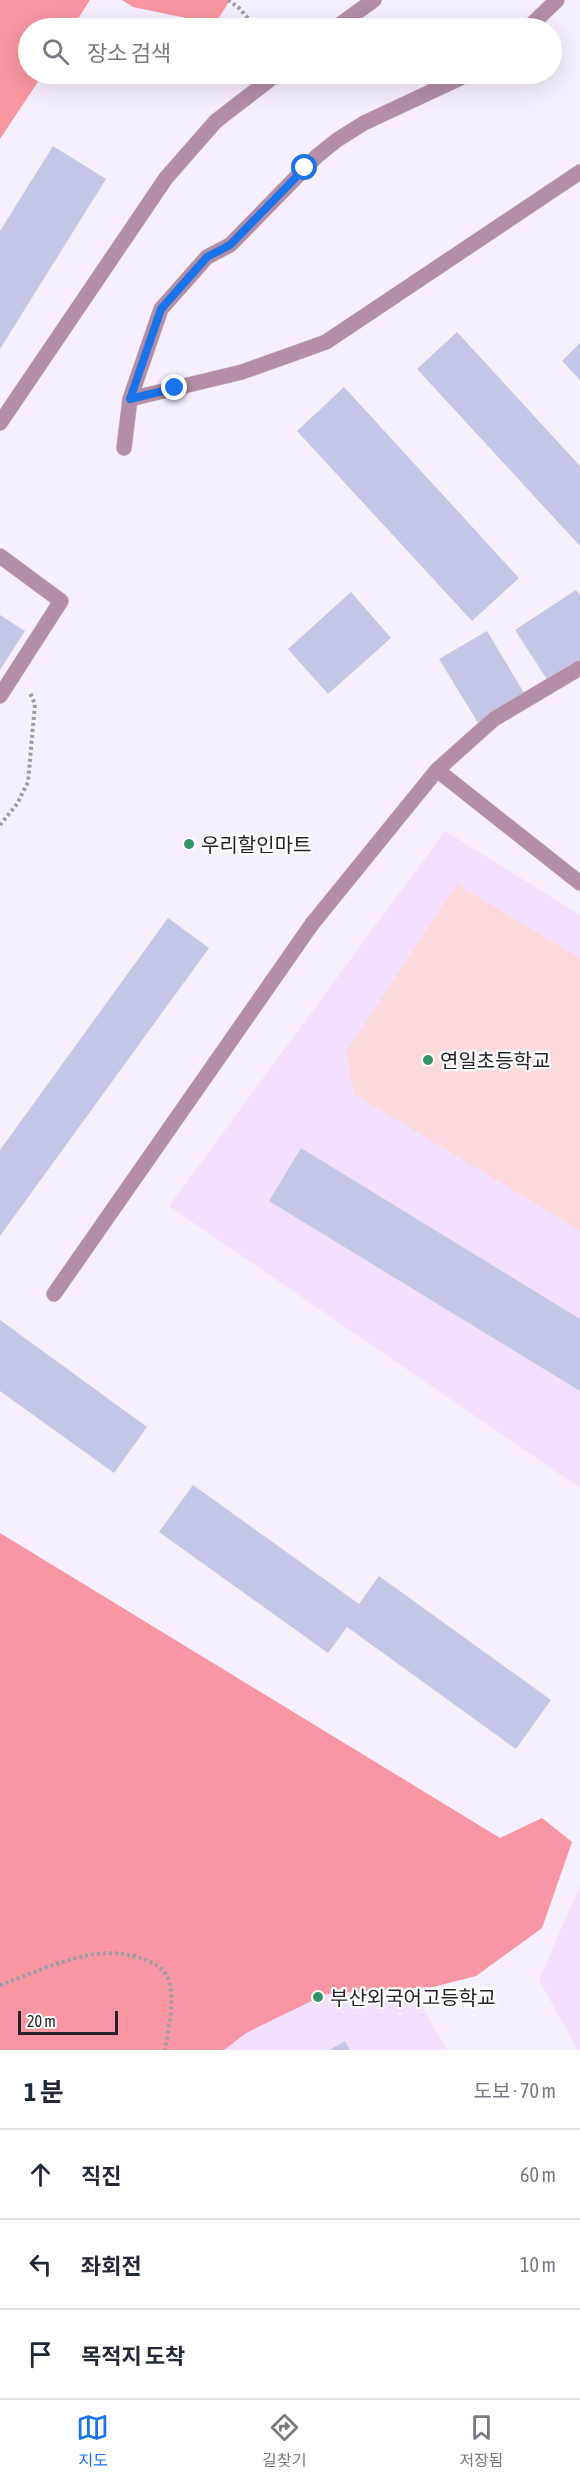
<!DOCTYPE html>
<html lang="ko">
<meta charset="utf-8">
<style>
:root{--surface:#fff;--page:#f2f2f3;--text:#1f2937;--muted:#747a83;--line:#e0e1e3;--accent:#1a73e8}
body{margin:0;font-family:"Asap Condensed","Noto Sans KR",sans-serif;background:var(--page);color:var(--text)}
.scale{position:absolute;left:18px;bottom:15px;width:100px;box-sizing:border-box;padding-left:6px;border:3px solid #28212c;border-top:0;font-size:16px;line-height:21px;white-space:nowrap;color:#28212c;-webkit-text-stroke:4px #fff;paint-order:stroke}
.stop{position:absolute;width:18px;height:18px;margin:-14px;border:4px solid #1a73e8;border-radius:50%;background:#fff}
.stop.end{background:#1a73e8;border-color:#fff;box-shadow:0 2px 6px #0008}
.list{margin:0;padding:0;list-style:none}
h2{display:flex;justify-content:space-between;align-items:center;height:78px;margin:0;padding:0 24px;font-size:26px}
h2 small{font-size:20px;font-weight:400;color:var(--muted)}
.list li{display:grid;grid-template-columns:39px 1fr auto;gap:18px;align-items:center;box-sizing:border-box;height:90px;padding:0 24px;border-top:2px solid var(--line)}
.list b{display:block;font-size:22px;white-space:nowrap}
.list em{font-size:20px;font-style:normal;color:var(--muted)}
.icon{flex:none;width:33px;height:33px;fill:none;stroke:currentColor;stroke-width:2;stroke-linecap:round;stroke-linejoin:round}
.map{position:relative;flex:none;width:580px;height:2050px;overflow:hidden}
.search{position:absolute;background:var(--surface);box-shadow:0 6px 24px #0002;left:18px;right:18px;top:18px;height:66px;display:flex;align-items:center;gap:15px;box-sizing:border-box;padding:0 21px;border-radius:33px;color:var(--muted);font-size:22px}
.sheet{height:348px;background:var(--surface)}
nav{display:flex;justify-content:space-around;align-items:center;box-sizing:border-box;height:84px;border-top:2px solid var(--line);background:var(--surface);font-size:16px;color:var(--muted)}
nav a{display:grid;justify-items:center;gap:3px}
nav .on{color:var(--accent)}
.map>svg:first-child{display:block}
</style>
<div class="map">
<svg width="580" height="2050" viewBox="0 0 580 2050">
<rect width="100%" height="100%" fill="#f7effc"/>
<path fill="#f2e0fe" d="M445,831L580,915V1488L169,1206Z
M580,1886V2050H578L539,1980Z
M385,1942L447,2050H186Z"/>
<path fill="#fbd9dc" d="M457,884L580,958V1231L354,1094L346,1052Z"/>
<path fill="#f896a3" d="M0,0H90L72,28H28V74H43L0,139Z
M122,0H230L215,24L133,7Z
M0,1533L500,1838L542,1818L572,1842L542,1928L476,1976L433,1987L326,1994L246,2033L224,2050H0Z"/>
<path fill="#c4c6e7" d="M53,146L106,179L0,349V231Z
M457,332L580,466V546L417,369Z
M580,343V380L562,361Z
M344,387L519,578L472,621L297,431Z
M576,590L580,595V665L550,684L515,630Z
M351,592L391,638L328,694L288,649Z
M0,615L25,631L0,670Z
M487,631L527,698L480,726L439,659Z
M168,918L209,948L0,1236V1150Z
M301,1148L580,1319V1391L269,1201Z
M0,1320L147,1427L114,1473L0,1391Z
M193,1485L359,1604L379,1576L551,1700L516,1749L347,1627L328,1653L159,1532Z
M345,2041L350,2050H329Z"/>
<g fill="none" stroke-linecap="round" stroke-linejoin="round">
<g stroke="#d2cad7" stroke-width="16">
<path id="service" d="M0,423L166,178L216,121
M0,556L61,601L0,696
M54,1294L312,924"/>
</g>
<g stroke="#d2cad7" stroke-width="16">
<path id="minor" d="M335,28L374,0
M528,28L557,0
M216,121L277,74
M130,399L242,372L326,342L580,172
M124,448L130,399L161,309L207,257L230,245L317,156L337,140L364,123L469,74
M437,770L580,883
M312,924L437,770L494,719L580,668"/>
</g>
<path stroke="#a19aa6" stroke-width="4" stroke-dasharray="3 3" stroke-linecap="butt" d="M228,0L238,7L257,28
M0,825L17,804L28,782L35,704L30,693
M0,1985C46,1969 98,1940 146,1960C156,1964 166,1970 169,1981C175,2002 168,2029 165,2050"/>
<use href="#service" stroke="#b38ea4" stroke-width="15"/>
<use href="#minor" stroke="#b38ea4" stroke-width="15"/>
</g>
<g fill="none" stroke-linecap="round" stroke-linejoin="round">
<path stroke="#1a73e8" stroke-width="8" d="M175,388L130,399L161,309L207,257L230,245L305,168"/>
</g>
<g fill="#35936c" stroke="#fff" stroke-width="2">
<circle cx="189" cy="844" r="6"/>
<circle cx="428" cy="1060" r="6"/>
<circle cx="318" cy="1997" r="6"/>
</g>
<g text-anchor="middle" dominant-baseline="central" stroke-width="4.5" stroke-linejoin="round" paint-order="stroke">
<g font-size="20" fill="#28212c" stroke="#fff" text-anchor="start">
<text x="201" y="844">우리할인마트</text>
<text x="440" y="1060">연일초등학교</text>
<text x="330" y="1997">부산외국어고등학교</text>
</g>
</g>
</svg>
<div class="scale">20 m</div>
<div class="stop" style="left:305px;top:168px"></div>
<div class="stop end" style="left:175px;top:388px"></div>
<div class="search"><svg class="icon" aria-label="search" viewBox="0 0 24 24"><circle cx="10" cy="10" r="6"/><path d="M15 15l6 6"/></svg>장소 검색</div>
</div>
<section class="sheet">
<h2>1 분<small>도보 · 70 m</small></h2>
<ul class="list">
<li><svg class="icon" aria-label="ahead" viewBox="0 0 24 24"><path d="M12 20V5M6 11l6-6 6 6"/></svg><div><b>직진</b></div><em>60 m</em></li>
<li><svg class="icon" aria-label="left" viewBox="0 0 24 24"><path d="M17 20v-9H6M10 6l-5 5 5 5"/></svg><div><b>좌회전</b></div><em>10 m</em></li>
<li><svg class="icon" aria-label="arrive" viewBox="0 0 24 24"><path d="M6 21V4h12l-3 4 3 4H6"/></svg><div><b>목적지 도착</b></div></li>
</ul>
</section>
<nav>
<a class="on"><svg class="icon" aria-label="map" viewBox="0 0 24 24"><path d="M3 6l6-2 6 2 6-2v14l-6 2-6-2-6 2zM9 4v14M15 6v14"/></svg>지도</a>
<a><svg class="icon" aria-label="directions" viewBox="0 0 24 24"><path d="M12 3l9 9-9 9-9-9zM9 14v-3h6M13 9l2 2-2 2"/></svg>길찾기</a>
<a><svg class="icon" aria-label="saved" viewBox="0 0 24 24"><path d="M7 4h10v16l-5-4-5 4z"/></svg>저장됨</a>
</nav>
